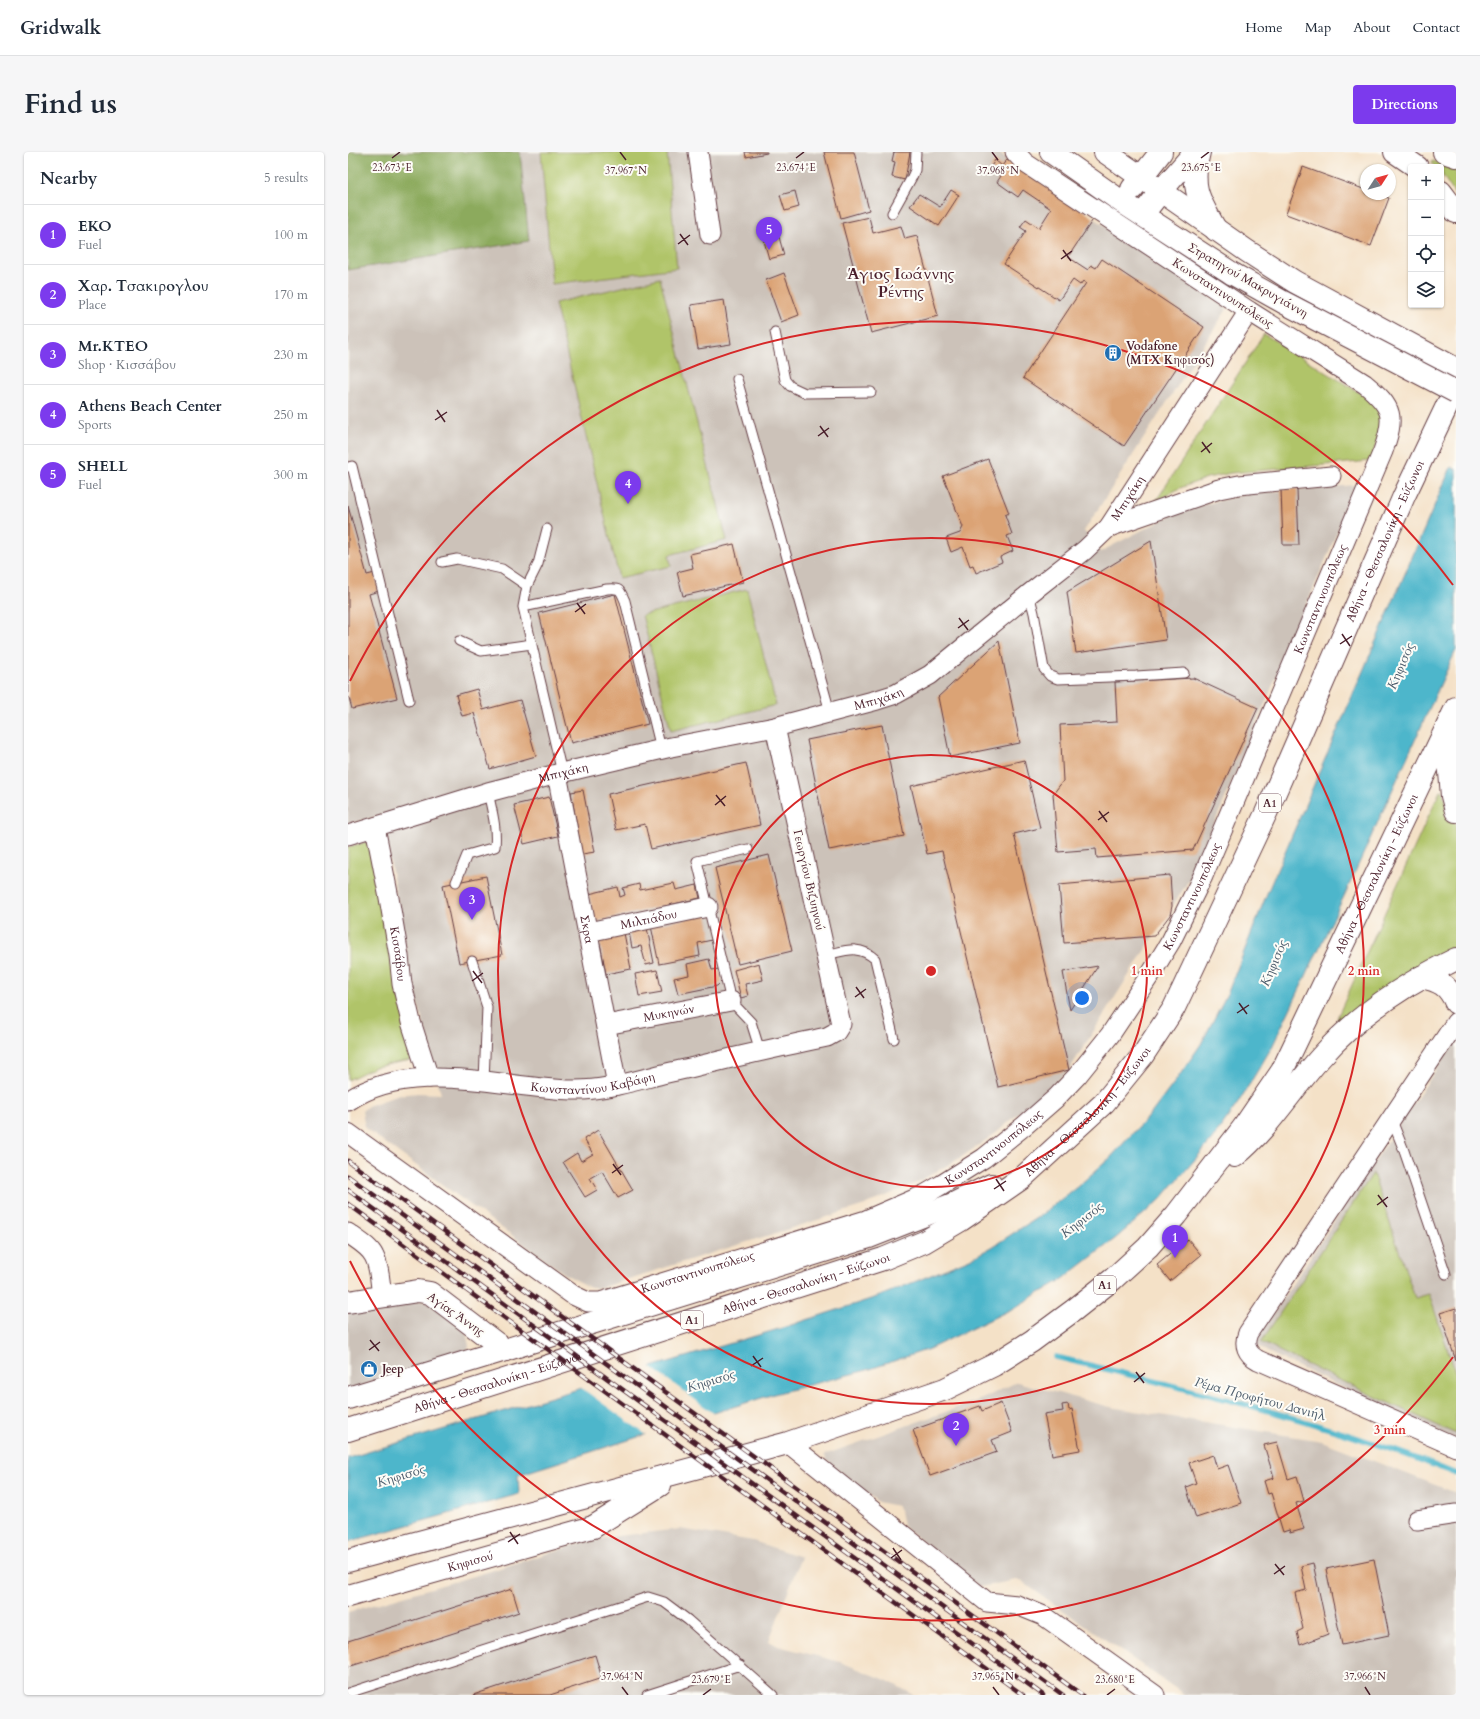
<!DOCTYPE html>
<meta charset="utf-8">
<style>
:root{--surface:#fff;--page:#f6f6f7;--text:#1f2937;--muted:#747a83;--line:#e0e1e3;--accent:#7c3aed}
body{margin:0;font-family:Cardo,serif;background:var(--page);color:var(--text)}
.controls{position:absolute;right:12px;top:12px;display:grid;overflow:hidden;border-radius:4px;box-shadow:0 1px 3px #0004}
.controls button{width:36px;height:36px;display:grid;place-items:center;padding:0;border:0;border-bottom:1px solid var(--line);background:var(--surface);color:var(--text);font:20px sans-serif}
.compass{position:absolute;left:1012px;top:12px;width:36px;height:36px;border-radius:50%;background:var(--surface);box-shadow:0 1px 3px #0004;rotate:54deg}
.you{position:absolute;left:734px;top:846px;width:14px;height:14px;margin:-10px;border:3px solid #fff;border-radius:50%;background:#1a73e8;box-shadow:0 0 0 6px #1a73e833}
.badge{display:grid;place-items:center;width:26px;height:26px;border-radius:50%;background:var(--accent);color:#fff;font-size:13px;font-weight:700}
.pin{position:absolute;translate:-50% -33px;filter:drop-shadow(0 1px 2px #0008)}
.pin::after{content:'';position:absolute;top:21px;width:14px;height:12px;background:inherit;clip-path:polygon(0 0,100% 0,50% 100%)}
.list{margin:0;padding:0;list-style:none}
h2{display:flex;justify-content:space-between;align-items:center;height:52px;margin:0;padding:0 16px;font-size:17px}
h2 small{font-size:13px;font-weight:400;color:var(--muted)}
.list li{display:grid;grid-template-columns:26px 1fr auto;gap:12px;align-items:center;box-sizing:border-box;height:60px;padding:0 16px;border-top:1px solid var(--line)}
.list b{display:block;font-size:15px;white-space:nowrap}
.list p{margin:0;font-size:13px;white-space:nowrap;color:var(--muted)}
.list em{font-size:13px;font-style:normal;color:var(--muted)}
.icon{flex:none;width:22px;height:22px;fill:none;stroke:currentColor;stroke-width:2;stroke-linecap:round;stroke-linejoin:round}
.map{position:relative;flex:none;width:1108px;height:1543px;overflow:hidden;border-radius:4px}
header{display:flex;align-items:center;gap:24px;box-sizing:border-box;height:56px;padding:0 20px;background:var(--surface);border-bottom:1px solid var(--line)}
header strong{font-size:19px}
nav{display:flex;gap:22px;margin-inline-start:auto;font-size:14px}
.intro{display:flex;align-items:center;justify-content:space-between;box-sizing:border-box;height:96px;padding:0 24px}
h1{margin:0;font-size:28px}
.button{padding:10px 18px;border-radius:4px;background:var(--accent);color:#fff;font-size:14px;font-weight:700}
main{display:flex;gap:24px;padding:0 24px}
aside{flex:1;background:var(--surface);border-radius:4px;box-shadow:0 1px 3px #0004}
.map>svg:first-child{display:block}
</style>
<header>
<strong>Gridwalk</strong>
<nav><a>Home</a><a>Map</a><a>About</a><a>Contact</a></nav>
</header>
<div class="intro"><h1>Find us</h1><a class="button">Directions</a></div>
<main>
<aside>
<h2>Nearby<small>5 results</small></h2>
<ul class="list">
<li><span class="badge">1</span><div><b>EKO</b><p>Fuel</p></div><em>100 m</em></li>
<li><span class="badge">2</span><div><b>Χαρ. Τσακιρογλου</b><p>Place</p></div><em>170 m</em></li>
<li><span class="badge">3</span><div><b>Mr.KTEO</b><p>Shop · Κισσάβου</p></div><em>230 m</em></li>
<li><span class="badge">4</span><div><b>Athens Beach Center</b><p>Sports</p></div><em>250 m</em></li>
<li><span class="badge">5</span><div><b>SHELL</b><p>Fuel</p></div><em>300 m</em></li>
</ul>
</aside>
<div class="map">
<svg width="1108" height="1543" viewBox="0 0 1108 1543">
<rect width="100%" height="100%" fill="#fdfcf7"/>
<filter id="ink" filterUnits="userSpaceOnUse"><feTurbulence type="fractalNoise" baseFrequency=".025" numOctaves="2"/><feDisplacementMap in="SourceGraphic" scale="8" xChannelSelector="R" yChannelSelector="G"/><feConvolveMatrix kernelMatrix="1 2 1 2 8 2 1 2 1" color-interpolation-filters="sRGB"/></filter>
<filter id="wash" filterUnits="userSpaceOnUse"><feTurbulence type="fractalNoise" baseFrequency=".012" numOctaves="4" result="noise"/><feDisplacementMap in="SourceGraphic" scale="16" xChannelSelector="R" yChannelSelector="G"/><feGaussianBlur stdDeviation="0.9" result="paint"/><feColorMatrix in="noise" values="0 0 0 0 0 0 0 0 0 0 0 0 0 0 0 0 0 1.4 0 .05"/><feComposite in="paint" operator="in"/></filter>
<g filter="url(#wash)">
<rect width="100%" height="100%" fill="#f4e1c7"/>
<path fill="#ccc2b9" d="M0,0H649L879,157L736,379L752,400L833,358L904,341L1009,333L846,720L721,918L648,981L612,1006L568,1031L517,1053L255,1135L243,1136L217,1122L17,976L14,959L20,954L51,943L70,941L93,942L61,816L34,663L0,672Z
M1108,888V1288L974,1226L920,1200L907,1192L908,1188L915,1176Z
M71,1149L82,1150L118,1180L121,1194L118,1203L0,1238V1160Z
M669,1230L762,1255L974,1289L1108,1341V1543H837L673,1429L668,1428L632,1435L555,1374L552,1359L549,1354L530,1350L484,1314L476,1303L634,1247Z
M332,1377L405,1389L453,1405L421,1489L430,1494L492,1510L538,1528L566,1543H0V1460L136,1421L236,1390L270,1384Z"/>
<path fill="#b0c469" stroke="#7d724a" d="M193,0H319L329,116L204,132Z
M1085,9L1108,15V44L1093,21V15H1087L1083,10Z
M312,126L379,388L321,403L323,414L271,426L207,151Z
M916,182L1020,246L1030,257L1035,270L1023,309L883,321L859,326L832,336L808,349Z
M399,437L428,553L323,579L294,463Z
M1092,639H1094L1108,674V800L992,870L989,866Z
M22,689L67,901L63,908L27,915L0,928V695Z
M1025,1021L1067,1146L1081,1142L1108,1222V1282L976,1221L913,1190Z"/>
<path fill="#8caa5d" stroke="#6b6444" d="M0,0H172L181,89L0,118Z"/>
<path fill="#4db6cb" stroke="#4c6a7b" d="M1103,315L1108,317V498L998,740L924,895L890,951L863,989L812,1048L768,1086L715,1127L666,1156L581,1197L519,1218L426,1242L170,1323L171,1342L0,1390V1306L434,1176L532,1144L622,1107L644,1095L690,1065L729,1035L762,1006L805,959L829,927L853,892L880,840L920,739Z"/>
<path fill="#f4e1c7" d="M301,1214L368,1263L300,1284L232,1235Z"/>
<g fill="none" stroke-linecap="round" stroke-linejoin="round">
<path stroke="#4db6cb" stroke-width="5.5" d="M708,1205C843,1238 979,1269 1108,1322"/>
</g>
<g id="blocks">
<path fill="#dba375" d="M397,0H419V1L398,5Z
M476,0H506L521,58L493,66Z
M546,0H562L557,28L544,25L547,10L544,9Z
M659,7L746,66L720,105L740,118L743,113L748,116L754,107L856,175L776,294L675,226L738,131L735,129L732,133L725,128L711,148L656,112L678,79L672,75L678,67L691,76L703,57L675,38L670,45L649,30L653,24L642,16L647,8L654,14Z
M955,15L1018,38V42H1029L1041,46L1023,94L938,62Z
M603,38L611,43L591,74L562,54L571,42L592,55Z
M447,39L451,55L437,59L432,43Z
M521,65L525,81L553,74L557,87L569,84L590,164L523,181L494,71Z
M431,85L436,103L421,107L416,89Z
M436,121L451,163L433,170L418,128Z
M376,148L383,192L350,197L343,153Z
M640,307L661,361L657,363L664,382L659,384L665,399L652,405L654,410L628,421L625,413L622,414L615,395L603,400L598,386L612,381L615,375L595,324Z
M933,337H949L951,393H935Z
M0,354L19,423L27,421L31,439L21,442L49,546L4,557L0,542Z
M803,389L818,488L728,501L719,440Z
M386,392L395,430L335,444L329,420L345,416L342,402Z
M267,442L300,572L223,591L191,461Z
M651,489L672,591L602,605L590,545Z
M845,526L910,556L845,698L749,706L748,697L710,700L705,642L715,629L712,573L769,570L767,530Z
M129,537L135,558L172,548L188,604L142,617L126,561L114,564L108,543Z
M534,573L556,684L481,698L459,588Z
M676,608L692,676L666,682L721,918L650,935L594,699L579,702L563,634Z
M398,611L412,673L303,697L297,672L268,678L260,642Z
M235,638L247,700L234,702L223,640Z
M201,645L210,684L176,692L166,653Z
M421,703L444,799L390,812L367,716Z
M822,723L824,754L822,763L806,784L716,791L711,733Z
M138,724L154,803L111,811L95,733Z
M326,731L328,738L349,733L352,746L247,770L241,742L270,735L272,745L277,743L275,736L291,732L292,738Z
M359,762L364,788L350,791L352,804L311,812L303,774Z
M299,776L306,811L298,813L293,794L284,796L281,780Z
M276,781L283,817L258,822L251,786Z
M361,807L364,818L371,817L374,829L369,834L330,842L326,826L341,823L339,812Z
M411,811L415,828L397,832L400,844L393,846L386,818Z
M750,814L722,858L715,820Z
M309,818L314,840L291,844L287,822Z
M250,978L285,1038L270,1046L254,1019L242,1026L249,1038L237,1045L215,1010L229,1001L233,1009L245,1002L236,987Z
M840,1087L853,1103L822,1129L809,1113Z
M1108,1156V1209L1092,1161Z
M653,1251L664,1280L644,1288L649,1300L582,1324L565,1278L632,1254L634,1259Z
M720,1252L721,1258L724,1257L732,1298L704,1303L696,1262L715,1259L714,1253Z
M929,1290L940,1327L949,1324L956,1349L948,1351L956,1377L942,1381L941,1378L935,1380L923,1341L920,1342L916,1329L926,1326L916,1293Z
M865,1303L869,1317L880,1313L893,1351L848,1366L838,1335L848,1331L841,1311Z
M1026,1407L1041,1483L994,1493L978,1417Z
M965,1411L980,1482L952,1493L949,1480L955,1477L947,1441L958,1438L953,1414Z
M164,1437L171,1460L0,1515V1489Z
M247,1503L254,1526L202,1543H125Z"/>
</g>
</g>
<g filter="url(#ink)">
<use href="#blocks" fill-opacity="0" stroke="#643c42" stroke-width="1"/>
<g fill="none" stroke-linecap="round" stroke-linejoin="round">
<g stroke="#643c42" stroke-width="11">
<path id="lane" d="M544,61L564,25L567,18L568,0
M427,180L437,228L442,234L457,241L523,240
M389,227L482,560
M0,315L4,314L61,548
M199,377L190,412L179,434L175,455L214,621
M94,410L109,407L154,417L179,434
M681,442L686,461L696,517L702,524L710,527L788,524L836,521
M175,455L259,437C272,436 272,437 277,449L313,597
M111,489L133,499L184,492
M400,697L349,709L383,849L403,870L412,899
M108,730L119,703L147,695C149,676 144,659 140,640
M478,803C497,799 511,792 527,807L546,887
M124,809L139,855L136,929
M1043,966L1055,996L1098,1122
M0,1541L300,1445L316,1450L340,1468L425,1543
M299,1543L392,1513"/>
</g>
<g stroke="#643c42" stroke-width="21">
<g id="street">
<path d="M350,0L362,83"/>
<path d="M761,375L871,337L891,333L983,324"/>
<path id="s1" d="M209,622L269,933"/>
<path id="s2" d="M27,675L41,746L51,804L54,832L63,870L81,926"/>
<path id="s3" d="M0,683L140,640L209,622L323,595L427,575L529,548L548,542L582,523L681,442L737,398L761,375L901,159"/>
<path id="s4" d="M240,780L360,755"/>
<path d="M1108,870L900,1181C895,1193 899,1202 910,1208L1108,1295"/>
<path id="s5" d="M258,873L383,849"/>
<path id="s6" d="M0,949C62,906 154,936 224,938C256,939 289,928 319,921C372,909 425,896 479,885L488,880L493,872L427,575"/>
<path id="s7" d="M0,981L225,1143L240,1150H252L518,1068L576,1043L593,1033L636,1006L676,974L708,946L729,924L762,883L804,820L823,789L855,724L1035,299C1047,265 1046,256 1017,232L901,159L677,11L667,0"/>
<path d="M0,1081C9,1088 21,1094 26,1104C32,1115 32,1132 34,1144"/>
<path d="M440,1291L639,1450L669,1453L696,1464L807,1543"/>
<path d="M1069,1368L1108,1362"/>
</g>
</g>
<g stroke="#643c42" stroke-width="24">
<g id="secondary">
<path d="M703,0L774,50L885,122"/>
<path d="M757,0L899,99L947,130L1108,217"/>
<path d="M1096,0L1108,4"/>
<path d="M784,37L813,0"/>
<path d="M0,1150L70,1139L82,1141L157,1198"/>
<path d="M0,1246L157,1198"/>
<path id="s8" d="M0,1444L245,1375"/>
</g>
</g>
<g stroke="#643c42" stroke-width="24">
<g id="highway">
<path d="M851,0C842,36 851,48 868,78"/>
<path d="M1047,0L1069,15"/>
<path d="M1093,40L1108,60"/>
<path d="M794,63L813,39L847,0"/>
<path d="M1107,576L1101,608L1104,644L1108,659"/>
<path d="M1073,825C1092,829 1100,833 1108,851"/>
<path d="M887,1004C921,976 944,937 973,905C1010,863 1058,831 1108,807"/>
<path d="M157,1198L521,1085L605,1052L643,1033"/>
<path id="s9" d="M0,1278L535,1107L576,1090L613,1068L674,1026L756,951L795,903L826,856L918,661L1056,344L1108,235"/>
<path d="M245,1375L312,1333"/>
<path id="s10" d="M0,1409L440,1291L597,1237L646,1213L684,1189L726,1158L765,1127L800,1095L828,1063L895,976L934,919L1108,556"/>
</g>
</g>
<use href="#lane" stroke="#fff" stroke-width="9"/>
<use href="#street" stroke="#fff" stroke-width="19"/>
<use href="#secondary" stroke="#fff" stroke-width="22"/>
<use href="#highway" stroke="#fff" stroke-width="22"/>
<g stroke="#4a1f2b" stroke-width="4.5">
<path id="rail" d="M0,1009L734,1543
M0,1024L715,1543
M0,1038L695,1543
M0,1052L675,1543"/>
</g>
<use href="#rail" stroke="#fdfcf7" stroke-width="3" stroke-dasharray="9" stroke-linecap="butt"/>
<g stroke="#643c42" stroke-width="24" stroke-linecap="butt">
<path id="secondary-bridge" d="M885,122L935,150L1108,240"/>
</g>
<use href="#secondary-bridge" stroke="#fff" stroke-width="22"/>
</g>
</g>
<path fill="none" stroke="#4a1f2b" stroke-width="1.5" d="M272,0L278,8M644,0L650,8M44,6L52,0M448,6L456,0M853,6L861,0M332,82L340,93M330,92L342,83M715,98L723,109M713,107L724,99M89,258L97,270M87,268L99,260M472,274L480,285M470,284L481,276M854,290L862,301M853,300L864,291M229,451L237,462M227,460L238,452M611,466L620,478M610,476L621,468M994,482L1002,494M992,492L1004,484M368,643L377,654M367,653L378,644M751,659L759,670M750,668L761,660M125,819L134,831M124,829L135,821M508,835L516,846M507,845L518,837M891,851L899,862M889,861L901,853M265,1012L273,1023M264,1021L275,1013M648,1027L656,1039M646,1037L658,1029M1030,1043L1039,1055M1029,1053L1040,1045M22,1188L31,1199M21,1198L32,1190M405,1204L413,1215M403,1214L415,1206M788,1220L796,1231M786,1230L797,1221M162,1380L170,1392M160,1390L172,1382M545,1396L553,1408M543,1406L554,1398M927,1412L936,1423M926,1422L937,1414M274,1535L280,1543M645,1535L651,1543M1017,1535L1022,1543M355,1543L363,1537M759,1543L767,1537"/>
<g fill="none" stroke="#d62828" stroke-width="2">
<circle cx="583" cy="819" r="216"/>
<circle cx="583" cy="819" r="433"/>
<path d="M1105 1205A649 649 0 0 1 2 1109M2 529A649 649 0 0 1 1105 433"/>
</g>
<defs>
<g id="building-disc" transform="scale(0.9)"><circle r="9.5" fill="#1f6fb2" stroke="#fdfcf7"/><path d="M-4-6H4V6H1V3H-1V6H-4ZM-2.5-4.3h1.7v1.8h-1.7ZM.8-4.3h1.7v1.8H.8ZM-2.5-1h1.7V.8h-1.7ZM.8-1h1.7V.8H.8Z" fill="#fff"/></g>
<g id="shop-disc" transform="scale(0.9)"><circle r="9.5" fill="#1f6fb2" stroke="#fdfcf7"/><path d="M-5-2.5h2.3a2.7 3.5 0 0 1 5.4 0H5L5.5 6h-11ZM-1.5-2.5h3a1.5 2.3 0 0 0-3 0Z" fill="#fff"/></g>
</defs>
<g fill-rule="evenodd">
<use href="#building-disc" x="765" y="201"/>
<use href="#shop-disc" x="21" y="1217"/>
</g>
<g text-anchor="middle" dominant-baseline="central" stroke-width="4" stroke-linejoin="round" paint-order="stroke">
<g fill="#fdfcf7" stroke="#806168" stroke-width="1">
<rect x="911" y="642" width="22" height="18" rx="3"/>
<rect x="746" y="1124" width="22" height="18" rx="3"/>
<rect x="333" y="1159" width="22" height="18" rx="3"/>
</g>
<g font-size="11" font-weight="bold" fill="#4a1f2b">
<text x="922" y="651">Α1</text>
<text x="757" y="1133">Α1</text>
<text x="344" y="1168">Α1</text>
</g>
<g font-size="12" fill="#4a1f2b" stroke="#fdfcf7">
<text transform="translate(900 128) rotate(30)">Στρατηγού Μακρυγιάννη</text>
<text transform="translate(875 141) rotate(33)">Κωνσταντινουπόλεως</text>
<text stroke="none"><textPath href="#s3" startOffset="872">Μπιχάκη</textPath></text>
<text stroke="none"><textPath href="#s9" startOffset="1465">Αθήνα - Θεσσαλονίκη - Εύζωνοι</textPath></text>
<text stroke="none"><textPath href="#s7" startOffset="1380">Κωνσταντινουπόλεως</textPath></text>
<text stroke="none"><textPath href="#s3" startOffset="548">Μπιχάκη</textPath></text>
<text stroke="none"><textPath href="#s3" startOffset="224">Μπιχάκη</textPath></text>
<text stroke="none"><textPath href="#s10" startOffset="1311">Αθήνα - Θεσσαλονίκη - Εύζωνοι</textPath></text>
<text transform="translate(461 728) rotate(77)">Γεωργίου Βιζυηνού</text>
<text stroke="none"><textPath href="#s7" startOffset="1056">Κωνσταντινουπόλεως</textPath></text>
<text stroke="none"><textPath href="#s4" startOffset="62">Μιλτιάδου</textPath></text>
<text stroke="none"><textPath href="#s1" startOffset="158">Σκρα</textPath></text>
<text stroke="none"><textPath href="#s2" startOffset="129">Κισσάβου</textPath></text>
<text stroke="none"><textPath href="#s5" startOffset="64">Μυκηνών</textPath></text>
<text stroke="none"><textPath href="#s6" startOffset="250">Κωνσταντίνου Καβάφη</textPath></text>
<text stroke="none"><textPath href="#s9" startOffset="817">Αθήνα - Θεσσαλονίκη - Εύζωνοι</textPath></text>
<text stroke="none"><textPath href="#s7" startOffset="732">Κωνσταντινουπόλεως</textPath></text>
<text stroke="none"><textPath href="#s7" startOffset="408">Κωνσταντινουπόλεως</textPath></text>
<text stroke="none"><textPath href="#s9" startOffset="481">Αθήνα - Θεσσαλονίκη - Εύζωνοι</textPath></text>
<text transform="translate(108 1162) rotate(35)">Αγίας Άννης</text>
<text stroke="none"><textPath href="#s9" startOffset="157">Αθήνα - Θεσσαλονίκη - Εύζωνοι</textPath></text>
<text stroke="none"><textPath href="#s8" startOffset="127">Κηφισού</textPath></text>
</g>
<g font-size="12" font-weight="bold" fill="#4a1f2b" stroke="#fdfcf7" text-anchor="start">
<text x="778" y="194">Vodafone<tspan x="778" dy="14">(MTX Κηφισός)</tspan></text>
<text x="34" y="1217">Jeep</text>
</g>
<g font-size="13" font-style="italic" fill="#4b5b6b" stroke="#fdfcf7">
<text transform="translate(1053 514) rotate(-67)">Κηφισός</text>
<text transform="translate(926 811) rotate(-67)">Κηφισός</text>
<text transform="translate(734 1068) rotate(-38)">Κηφισός</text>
<text transform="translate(363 1229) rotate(-17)">Κηφισός</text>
<text transform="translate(912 1247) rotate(15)">Ρέμα Προφήτου Δανιήλ</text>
<text transform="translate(53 1324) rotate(-17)">Κηφισός</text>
</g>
<g font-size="16" font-weight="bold" fill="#4a1f2b" stroke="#fdfcf7">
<text x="553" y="122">Άγιος Ιωάννης<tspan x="553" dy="18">Ρέντης</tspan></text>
</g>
</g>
<g font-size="10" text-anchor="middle" fill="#4a1f2b" stroke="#fdfcf7" stroke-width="4" stroke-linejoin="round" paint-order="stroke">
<text x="44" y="19">23.673°E</text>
<text x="448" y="19">23.674°E</text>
<text x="853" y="19">23.675°E</text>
<text x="278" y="22">37.967°N</text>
<text x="650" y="22">37.968°N</text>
<text x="274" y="1528">37.964°N</text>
<text x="645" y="1528">37.965°N</text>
<text x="1017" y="1528">37.966°N</text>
<text x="363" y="1531">23.679°E</text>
<text x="767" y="1531">23.680°E</text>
</g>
<circle cx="583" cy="819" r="6" fill="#d62828" stroke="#fdfcf7" stroke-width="2"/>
<g font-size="12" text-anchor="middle" font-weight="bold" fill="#d62828" stroke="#fdfcf7" stroke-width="4" stroke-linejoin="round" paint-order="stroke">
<text x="799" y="823">1 min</text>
<text x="1016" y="823">2 min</text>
<text x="1042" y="1282">3 min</text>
</g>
</svg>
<div class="controls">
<button>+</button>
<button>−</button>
<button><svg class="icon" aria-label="locate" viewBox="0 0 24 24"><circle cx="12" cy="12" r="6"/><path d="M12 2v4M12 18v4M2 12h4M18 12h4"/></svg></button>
<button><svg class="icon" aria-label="layers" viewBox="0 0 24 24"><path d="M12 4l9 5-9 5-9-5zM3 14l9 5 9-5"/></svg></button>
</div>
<svg class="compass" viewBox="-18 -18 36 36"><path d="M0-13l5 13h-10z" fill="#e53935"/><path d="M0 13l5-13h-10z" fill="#747a83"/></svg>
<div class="you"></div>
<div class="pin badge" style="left:827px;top:1106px">1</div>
<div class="pin badge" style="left:608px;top:1294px">2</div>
<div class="pin badge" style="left:124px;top:768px">3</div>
<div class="pin badge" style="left:280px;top:352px">4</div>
<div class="pin badge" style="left:421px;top:98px">5</div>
</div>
</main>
